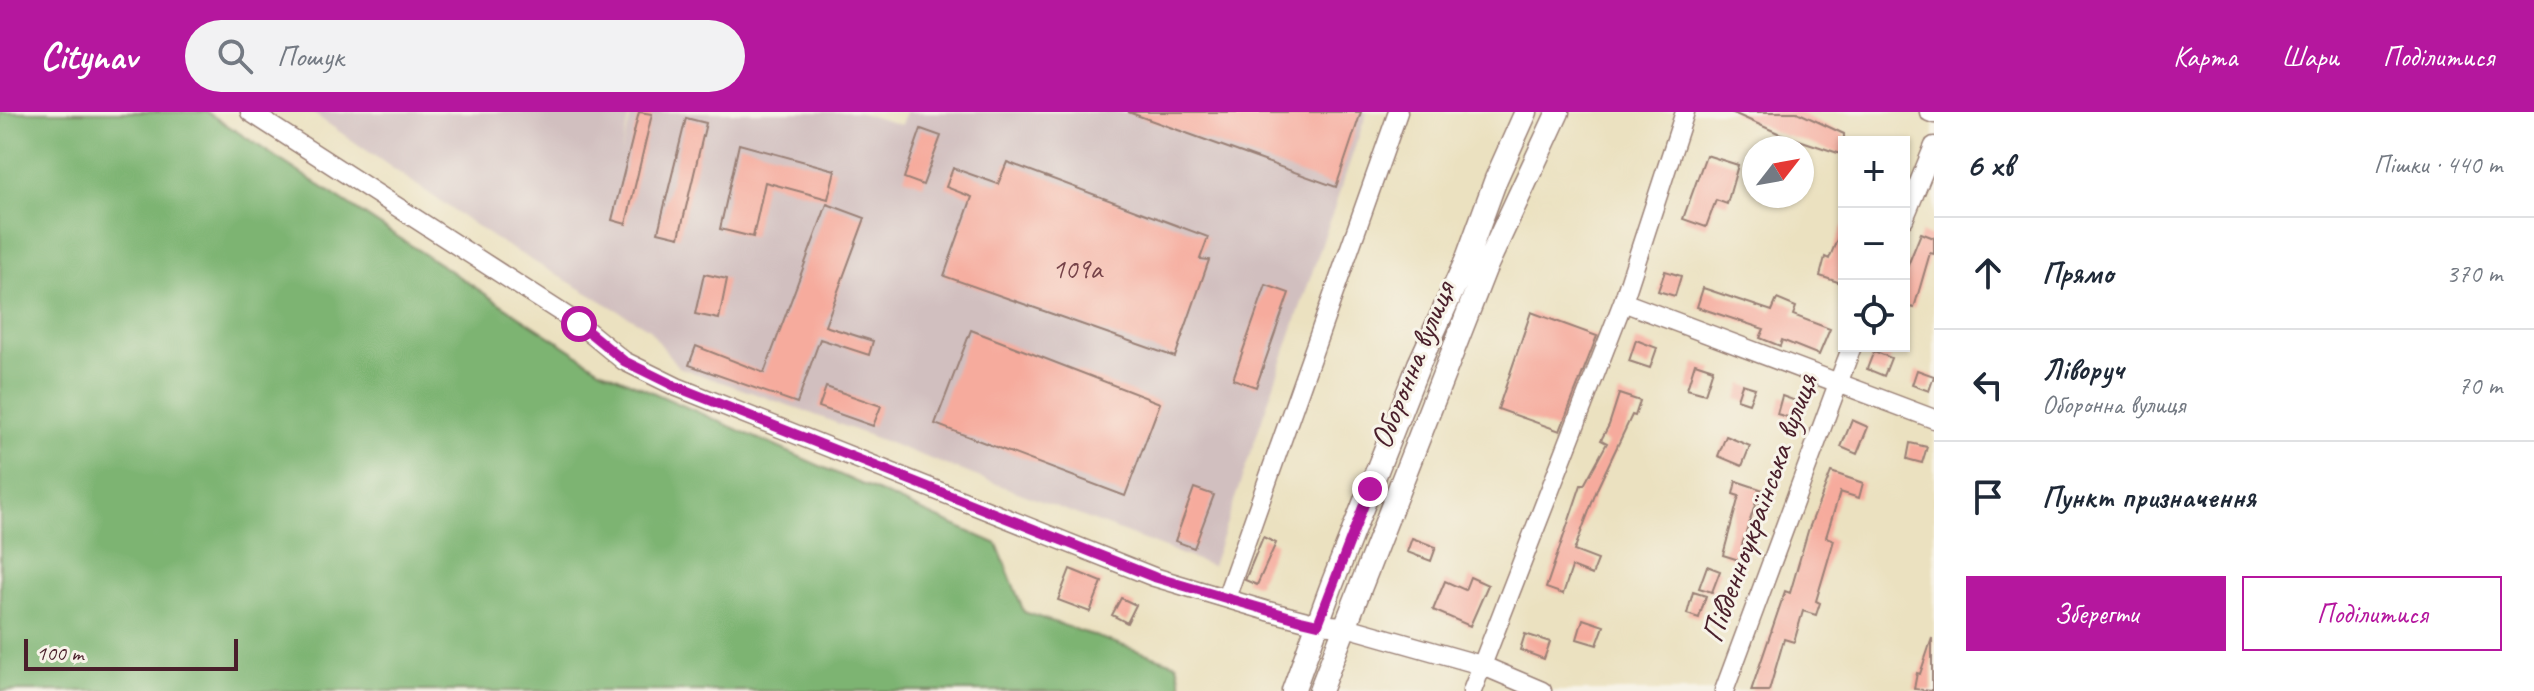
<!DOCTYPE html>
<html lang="uk">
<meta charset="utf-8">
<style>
:root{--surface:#fff;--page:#f2f2f3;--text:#1f2937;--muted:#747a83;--line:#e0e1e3;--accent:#b5179e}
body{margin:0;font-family:Caveat,sans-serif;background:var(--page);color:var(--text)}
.controls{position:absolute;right:24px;top:24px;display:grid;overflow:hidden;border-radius:0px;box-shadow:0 2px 6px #0004}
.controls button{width:72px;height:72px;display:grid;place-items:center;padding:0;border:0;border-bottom:2px solid var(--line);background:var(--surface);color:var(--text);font:40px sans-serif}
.compass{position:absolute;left:1742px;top:24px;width:72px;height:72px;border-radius:50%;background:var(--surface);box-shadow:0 2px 6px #0004;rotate:59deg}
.scale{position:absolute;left:24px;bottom:20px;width:214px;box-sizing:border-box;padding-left:8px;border:4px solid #4a1f2b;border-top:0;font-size:22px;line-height:28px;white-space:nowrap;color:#4a1f2b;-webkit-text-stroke:6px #f7f3e8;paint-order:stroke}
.stop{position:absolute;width:24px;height:24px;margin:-18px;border:6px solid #b5179e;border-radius:50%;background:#fff}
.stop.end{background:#b5179e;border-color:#fff;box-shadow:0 2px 8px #0008}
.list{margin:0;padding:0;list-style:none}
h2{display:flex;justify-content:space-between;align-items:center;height:104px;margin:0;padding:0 32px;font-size:34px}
h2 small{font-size:26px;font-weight:400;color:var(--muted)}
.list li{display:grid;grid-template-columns:52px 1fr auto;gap:24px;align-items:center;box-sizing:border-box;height:112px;padding:0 32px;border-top:2px solid var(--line)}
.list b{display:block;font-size:30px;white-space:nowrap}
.list p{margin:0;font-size:26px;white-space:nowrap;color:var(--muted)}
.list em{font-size:26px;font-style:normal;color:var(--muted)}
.actions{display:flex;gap:16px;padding:24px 32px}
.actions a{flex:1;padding:18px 0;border:2px solid var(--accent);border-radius:0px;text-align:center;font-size:28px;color:var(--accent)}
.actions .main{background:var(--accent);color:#fff}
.icon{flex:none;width:44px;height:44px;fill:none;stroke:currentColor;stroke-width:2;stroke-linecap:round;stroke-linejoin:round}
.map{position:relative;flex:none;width:1934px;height:579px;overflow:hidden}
header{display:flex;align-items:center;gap:48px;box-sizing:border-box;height:112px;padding:0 40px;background:var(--accent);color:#fff}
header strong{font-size:38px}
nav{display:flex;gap:44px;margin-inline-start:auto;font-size:28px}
.search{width:560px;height:72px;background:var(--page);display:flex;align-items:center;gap:20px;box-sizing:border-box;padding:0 28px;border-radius:44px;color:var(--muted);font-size:30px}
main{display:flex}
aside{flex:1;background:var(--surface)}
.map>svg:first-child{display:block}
</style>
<header>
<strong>Citynav</strong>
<div class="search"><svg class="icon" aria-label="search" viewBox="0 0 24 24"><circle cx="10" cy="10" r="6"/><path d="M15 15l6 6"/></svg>Пошук</div>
<nav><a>Карта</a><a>Шари</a><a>Поділитися</a></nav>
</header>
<main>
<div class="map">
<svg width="1934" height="579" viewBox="0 0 1934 579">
<rect width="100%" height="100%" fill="#f7f3e8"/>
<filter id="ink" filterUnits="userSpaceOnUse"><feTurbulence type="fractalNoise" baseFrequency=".0125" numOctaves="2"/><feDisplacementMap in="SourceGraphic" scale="16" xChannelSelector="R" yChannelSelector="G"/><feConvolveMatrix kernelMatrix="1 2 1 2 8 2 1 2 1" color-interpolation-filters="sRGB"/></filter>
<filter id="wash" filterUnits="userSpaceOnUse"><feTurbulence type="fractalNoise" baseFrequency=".006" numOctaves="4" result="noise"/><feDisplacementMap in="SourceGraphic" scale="32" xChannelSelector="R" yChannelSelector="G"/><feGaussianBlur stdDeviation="1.8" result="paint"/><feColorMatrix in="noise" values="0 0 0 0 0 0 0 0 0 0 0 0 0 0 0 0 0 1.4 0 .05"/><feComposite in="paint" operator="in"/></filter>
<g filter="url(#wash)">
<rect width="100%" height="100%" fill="#ebe1c0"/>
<path fill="#d1bfbf" d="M311,0H630L620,45L632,0H857L901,13L906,0H1367L1212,454L802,298L678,255L648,216L495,127Z"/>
<path fill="#7db472" stroke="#646a4e" stroke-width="2" d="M0,0H207L600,257L997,432L1024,500L1177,552L1183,579H0Z"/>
<g id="blocks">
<path fill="#f6ab9d" d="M639,0L652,2L626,112L612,108Z
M1128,0H1361L1336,75Z
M1731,0H1797L1844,22V43L1778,21Z
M686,6L706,11L679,125L658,120Z
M921,17L941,24L923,73L904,66Z
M739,32L835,58L828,87L765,70L753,125L720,117Z
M1706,43L1738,53L1727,92L1716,88L1706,115L1683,107Z
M1007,50L1208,125L1200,147L1209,148L1175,245L944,164L972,85L946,75L953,56L998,72Z
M827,92L865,106L825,214L873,229L869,243L820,227L797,291L689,253L696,234L764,261Z
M1844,111V172L1820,164L1825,145L1829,147Z
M1921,121L1934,126V142L1930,141L1914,196L1904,193V163Z
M1665,159L1681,164L1675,184L1658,179Z
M704,162L727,167L719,207L695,202Z
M1266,173L1289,181L1256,275L1233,267Z
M1703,176L1772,199L1777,187L1796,195L1793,203L1830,217L1819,243L1782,228L1780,234L1760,226L1764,217L1697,195Z
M1531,200L1597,224L1560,319L1498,297Z
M971,218L1160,291L1125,384L935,312Z
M1636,228L1657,236L1650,256L1629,249Z
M1874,239L1891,246L1884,264L1867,257Z
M1695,251L1713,257L1705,282L1687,277Z
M1917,258L1934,264L1929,279L1912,273Z
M1742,272L1755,276L1749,291L1737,287Z
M826,275L881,294L873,314L819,295Z
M1619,282L1640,289L1635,304L1632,303L1598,375L1574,439L1598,448L1592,463L1572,455L1563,482L1546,476L1581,373H1584L1607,331L1601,328L1609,313Z
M1782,284L1796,289L1791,306L1777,302Z
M1852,308L1868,315L1857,342L1841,335Z
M1726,324L1750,334L1742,354L1718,344Z
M1910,331L1927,335L1922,351L1907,347Z
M1831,360L1863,371L1859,386L1840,380L1826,425L1834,428L1816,489L1820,491L1816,503L1803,499L1794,530L1784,527L1769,579H1751L1785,479L1790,481L1808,419Z
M1736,369L1763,378L1759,391L1756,390L1742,433L1746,435L1742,449L1723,443L1739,384L1733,382Z
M1194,376L1214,383L1194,436L1175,429Z
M1263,425L1276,431L1257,473L1245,468Z
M1412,426L1436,435L1431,449L1407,440Z
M1707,454L1720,459L1712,480L1699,476Z
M1070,457L1102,470L1090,500L1058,488Z
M1470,465L1488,473L1470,514L1433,498L1445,469L1465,478Z
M1693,480L1706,484L1699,506L1687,502Z
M1121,486L1136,493L1127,511L1112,503Z
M1583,507L1604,514L1597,533L1577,527Z
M1525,522L1550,530L1544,547L1520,538Z
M1932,526V579L1914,577L1917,561L1920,562Z"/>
</g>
</g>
<g filter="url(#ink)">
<use href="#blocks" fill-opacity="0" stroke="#9a8076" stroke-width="2"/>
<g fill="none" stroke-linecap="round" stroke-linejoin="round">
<g stroke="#9a8076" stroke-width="21">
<path id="minor" d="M250,0L579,212L624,249L677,275L1154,465L1268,499L1318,512L1343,514L1481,553L1542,579
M1929,0L1934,2
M1904,107L1934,34
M1623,190L1934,307
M1226,486L1398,0
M1472,579L1623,190L1685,0
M1724,579L1852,234"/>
</g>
<g stroke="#9a8076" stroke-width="25">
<path id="major" d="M1293,579L1331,475L1419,252L1466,149L1496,67L1526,0
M1320,579L1485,157L1558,0"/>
</g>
<use href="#minor" stroke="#fff" stroke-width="18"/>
<use href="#major" stroke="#fff" stroke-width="22"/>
</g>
</g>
<g fill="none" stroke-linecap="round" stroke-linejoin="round" filter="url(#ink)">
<path stroke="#b5179e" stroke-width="10" d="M579,212L624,249L677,275L1154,465L1301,508L1318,512L1370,377"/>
</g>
<g text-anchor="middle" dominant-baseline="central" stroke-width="6" stroke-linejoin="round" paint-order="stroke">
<g font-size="28" fill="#754248">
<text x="1077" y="156">109а</text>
</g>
<g font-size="32" fill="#4a1f2b" stroke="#f7f3e8">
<text transform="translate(1412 253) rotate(-68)">Оборонна вулиця</text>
<text transform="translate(1759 396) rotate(-70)">Південноукраїнська вулиця</text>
</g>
</g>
</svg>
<div class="controls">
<button>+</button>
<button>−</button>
<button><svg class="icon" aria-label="locate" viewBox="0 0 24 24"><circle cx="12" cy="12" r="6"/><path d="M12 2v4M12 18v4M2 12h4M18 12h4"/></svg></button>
</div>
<svg class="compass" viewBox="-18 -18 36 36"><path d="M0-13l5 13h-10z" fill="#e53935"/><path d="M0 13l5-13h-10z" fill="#747a83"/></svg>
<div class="scale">100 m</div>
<div class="stop" style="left:579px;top:212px"></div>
<div class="stop end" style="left:1370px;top:377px"></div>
</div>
<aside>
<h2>6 хв<small>Пішки · 440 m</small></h2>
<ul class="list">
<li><svg class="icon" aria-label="ahead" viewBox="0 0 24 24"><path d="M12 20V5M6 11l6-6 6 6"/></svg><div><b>Прямо</b></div><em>370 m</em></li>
<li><svg class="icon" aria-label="left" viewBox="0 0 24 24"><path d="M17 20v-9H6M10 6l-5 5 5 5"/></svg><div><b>Ліворуч</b><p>Оборонна вулиця</p></div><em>70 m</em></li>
<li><svg class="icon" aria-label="arrive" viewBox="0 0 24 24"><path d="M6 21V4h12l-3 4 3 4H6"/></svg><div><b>Пункт призначення</b></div></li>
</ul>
<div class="actions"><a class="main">Зберегти</a><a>Поділитися</a></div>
</aside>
</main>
